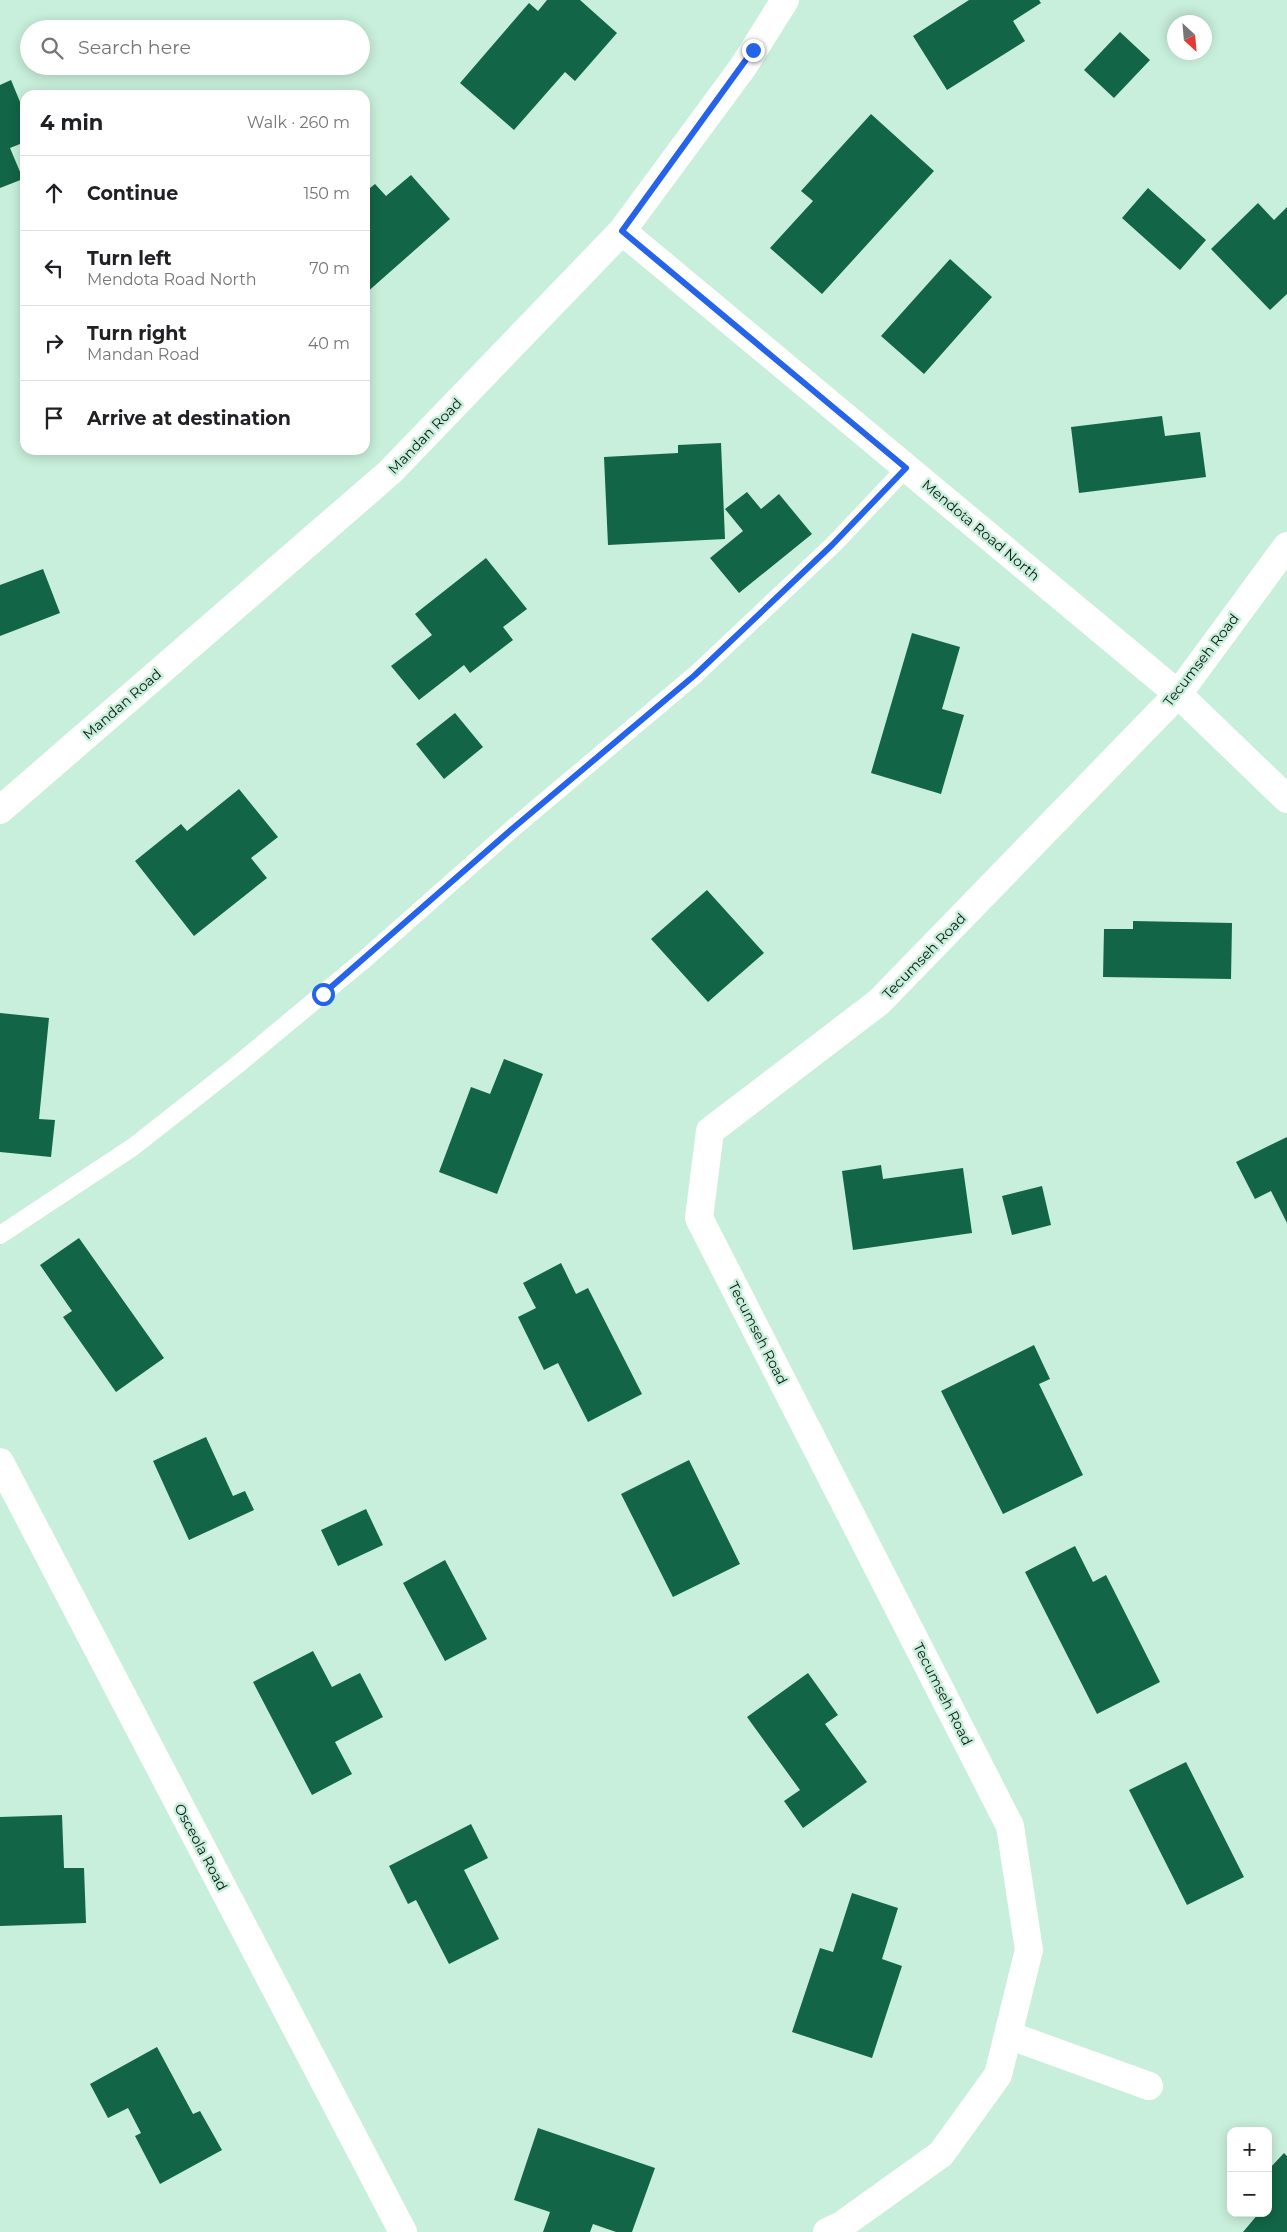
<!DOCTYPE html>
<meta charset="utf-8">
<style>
:root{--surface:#fff;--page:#f6f6f6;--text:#202124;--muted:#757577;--line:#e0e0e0}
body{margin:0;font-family:Montserrat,sans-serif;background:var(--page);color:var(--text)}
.controls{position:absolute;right:15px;bottom:15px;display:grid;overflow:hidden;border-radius:10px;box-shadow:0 2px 12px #0003}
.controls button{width:45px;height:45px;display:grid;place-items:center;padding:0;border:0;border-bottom:1px solid var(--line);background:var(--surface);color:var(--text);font:25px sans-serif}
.compass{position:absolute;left:1167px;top:15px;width:45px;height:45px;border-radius:50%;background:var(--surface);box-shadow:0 2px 12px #0003;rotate:154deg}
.stop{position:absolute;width:15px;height:15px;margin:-11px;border:4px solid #2563eb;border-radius:50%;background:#fff}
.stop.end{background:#2563eb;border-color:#fff;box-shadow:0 1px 5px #0008}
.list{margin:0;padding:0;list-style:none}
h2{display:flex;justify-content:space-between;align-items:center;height:65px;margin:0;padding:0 20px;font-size:21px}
h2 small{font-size:16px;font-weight:400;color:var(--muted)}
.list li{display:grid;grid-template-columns:32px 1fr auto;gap:15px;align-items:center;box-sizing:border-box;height:75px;padding:0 20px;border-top:1px solid var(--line)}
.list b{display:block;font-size:19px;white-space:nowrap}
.list p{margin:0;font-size:16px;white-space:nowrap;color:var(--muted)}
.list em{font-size:16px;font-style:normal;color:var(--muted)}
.icon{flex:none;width:28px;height:28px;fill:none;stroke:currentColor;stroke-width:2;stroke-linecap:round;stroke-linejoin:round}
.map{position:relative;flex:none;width:1287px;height:2232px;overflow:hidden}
.search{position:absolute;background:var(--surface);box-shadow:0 2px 12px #0003;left:20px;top:20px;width:350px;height:55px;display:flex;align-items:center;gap:12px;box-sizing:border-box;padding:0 18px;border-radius:28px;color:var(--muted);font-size:19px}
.panel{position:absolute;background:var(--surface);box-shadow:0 2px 12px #0003;left:20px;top:90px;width:350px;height:365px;border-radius:15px}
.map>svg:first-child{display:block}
</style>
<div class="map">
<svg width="1287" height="2232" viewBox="0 0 1287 2232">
<rect width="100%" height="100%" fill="#c8efdb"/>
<path fill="#126547" d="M547,0H580L617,33L575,81L565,72L514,130L460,83L529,3L538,11Z
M969,0H1039L1041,3L1013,21L1025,41L947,90L913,36Z
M1120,32L1150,60L1114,98L1084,70Z
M11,80L25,114V142L10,148L23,179L0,188V85Z
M871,114L934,171L822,294L770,248L813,201L801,191Z
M411,175L450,219L365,294V192L375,184L386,196Z
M1148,188L1206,240L1180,270L1122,218Z
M1258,203L1274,220L1287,207V294L1270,310L1211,249Z
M950,259L992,297L924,374L881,336Z
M1162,416L1165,436L1200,432L1206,477L1079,493L1071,427Z
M721,443L725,539L608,545L604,457L678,453V445Z
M747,492L761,509L779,494L812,534L739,593L710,558L743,531L725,509Z
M486,558L527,609L503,627L513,640L470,673L464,665L419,700L391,666L432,635L415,614Z
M43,569L60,613L0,636V585Z
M912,633L960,647L942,709L964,715L941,794L871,773Z
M455,713L483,747L444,779L416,744Z
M239,789L278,837L251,858L267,878L194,936L135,861L181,824L187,831Z
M707,890L764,953L708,1002L651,939Z
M1133,921L1232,923L1231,979L1103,977L1104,929H1133Z
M0,1013L49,1018L39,1119L55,1120L51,1157L0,1152Z
M504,1059L543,1074L497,1194L439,1172L471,1087L490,1094Z
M1287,1137V1223L1271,1191L1255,1199L1236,1162Z
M881,1165L883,1179L963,1168L972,1233L853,1250L842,1171Z
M1042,1186L1051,1225L1012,1235L1002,1196Z
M79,1238L164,1358L116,1392L63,1317L72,1311L40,1265Z
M561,1263L576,1294L588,1288L642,1394L588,1422L558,1363L544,1370L518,1317L536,1308L523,1283Z
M1034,1345L1050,1379L1039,1384L1083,1475L1003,1514L941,1391Z
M206,1437L233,1496L245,1491L254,1510L189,1540L153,1461Z
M689,1460L740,1564L673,1597L621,1494Z
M366,1509L383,1545L338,1566L321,1530Z
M1075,1546L1093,1582L1106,1575L1160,1682L1097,1714L1025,1572Z
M445,1560L487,1639L445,1661L403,1583Z
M313,1651L332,1687L360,1673L383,1717L335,1742L352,1774L312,1795L253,1682Z
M808,1673L838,1715L825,1724L867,1782L803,1828L784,1801L800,1790L747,1717Z
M1186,1762L1244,1877L1187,1905L1129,1790Z
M62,1815L64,1868H84L86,1923L0,1926V1817Z
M471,1824L488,1858L464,1870L499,1939L449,1964L416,1900L408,1904L389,1866Z
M852,1893L898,1908L882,1959L902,1966L872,2058L792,2032L820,1948L833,1952Z
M157,2047L193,2114L200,2111L222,2150L160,2184L135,2136L141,2133L128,2108L108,2118L90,2084Z
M538,2128L655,2168L632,2232H616L593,2224L590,2232H543L550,2212L514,2200Z
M1284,2153L1287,2156V2232H1243L1259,2213H1268V2203L1272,2199L1268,2196V2170Z"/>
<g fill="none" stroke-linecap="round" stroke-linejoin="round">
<path stroke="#fff" stroke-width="18" d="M0,1235L133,1147L236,1066L366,958L512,829L695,675L833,545L906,468"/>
<path stroke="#fff" stroke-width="28" d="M622,231L1178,694L1287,799
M0,810L390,472L622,231L743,67L785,0
M0,1462L403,2232
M1008,2035L1149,2086
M827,2232L842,2225L941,2154L998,2075L1029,1950L1010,1826L699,1218L710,1131L879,1002L1178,694L1287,546"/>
</g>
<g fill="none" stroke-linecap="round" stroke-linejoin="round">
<path stroke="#2563eb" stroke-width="6" d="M323,994L512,829L695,675L832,545L906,468L622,231L753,50"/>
</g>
<g text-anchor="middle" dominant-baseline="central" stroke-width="5" stroke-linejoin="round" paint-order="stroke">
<g font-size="14" fill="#091711" stroke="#c8efdb">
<text transform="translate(425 436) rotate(-46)">Mandan Road</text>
<text transform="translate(981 530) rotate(40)">Mendota Road North</text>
<text transform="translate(1201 660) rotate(-52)">Tecumseh Road</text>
<text transform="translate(122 704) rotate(-41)">Mandan Road</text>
<text transform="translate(924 956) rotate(-46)">Tecumseh Road</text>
<text transform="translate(758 1333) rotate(63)">Tecumseh Road</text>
<text transform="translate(943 1694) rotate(63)">Tecumseh Road</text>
<text transform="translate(201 1847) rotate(62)">Osceola Road</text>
</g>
</g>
</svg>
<div class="controls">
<button>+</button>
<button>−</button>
</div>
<svg class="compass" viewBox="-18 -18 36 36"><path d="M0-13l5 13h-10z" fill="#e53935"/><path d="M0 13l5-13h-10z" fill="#757577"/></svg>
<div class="stop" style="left:323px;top:994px"></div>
<div class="stop end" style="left:753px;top:50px"></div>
<div class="search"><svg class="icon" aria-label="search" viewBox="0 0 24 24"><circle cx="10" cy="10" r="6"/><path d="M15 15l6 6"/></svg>Search here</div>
<section class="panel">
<h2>4 min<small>Walk · 260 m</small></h2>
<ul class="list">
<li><svg class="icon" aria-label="ahead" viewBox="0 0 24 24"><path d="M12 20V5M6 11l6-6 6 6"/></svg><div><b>Continue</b></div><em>150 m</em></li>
<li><svg class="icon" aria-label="left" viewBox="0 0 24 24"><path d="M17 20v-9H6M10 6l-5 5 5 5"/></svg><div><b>Turn left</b><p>Mendota Road North</p></div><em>70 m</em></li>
<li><svg class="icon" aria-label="right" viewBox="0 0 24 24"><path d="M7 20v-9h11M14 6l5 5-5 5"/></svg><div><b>Turn right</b><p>Mandan Road</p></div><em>40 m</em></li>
<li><svg class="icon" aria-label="arrive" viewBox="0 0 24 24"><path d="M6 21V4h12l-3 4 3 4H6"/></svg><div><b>Arrive at destination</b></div></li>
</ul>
</section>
</div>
